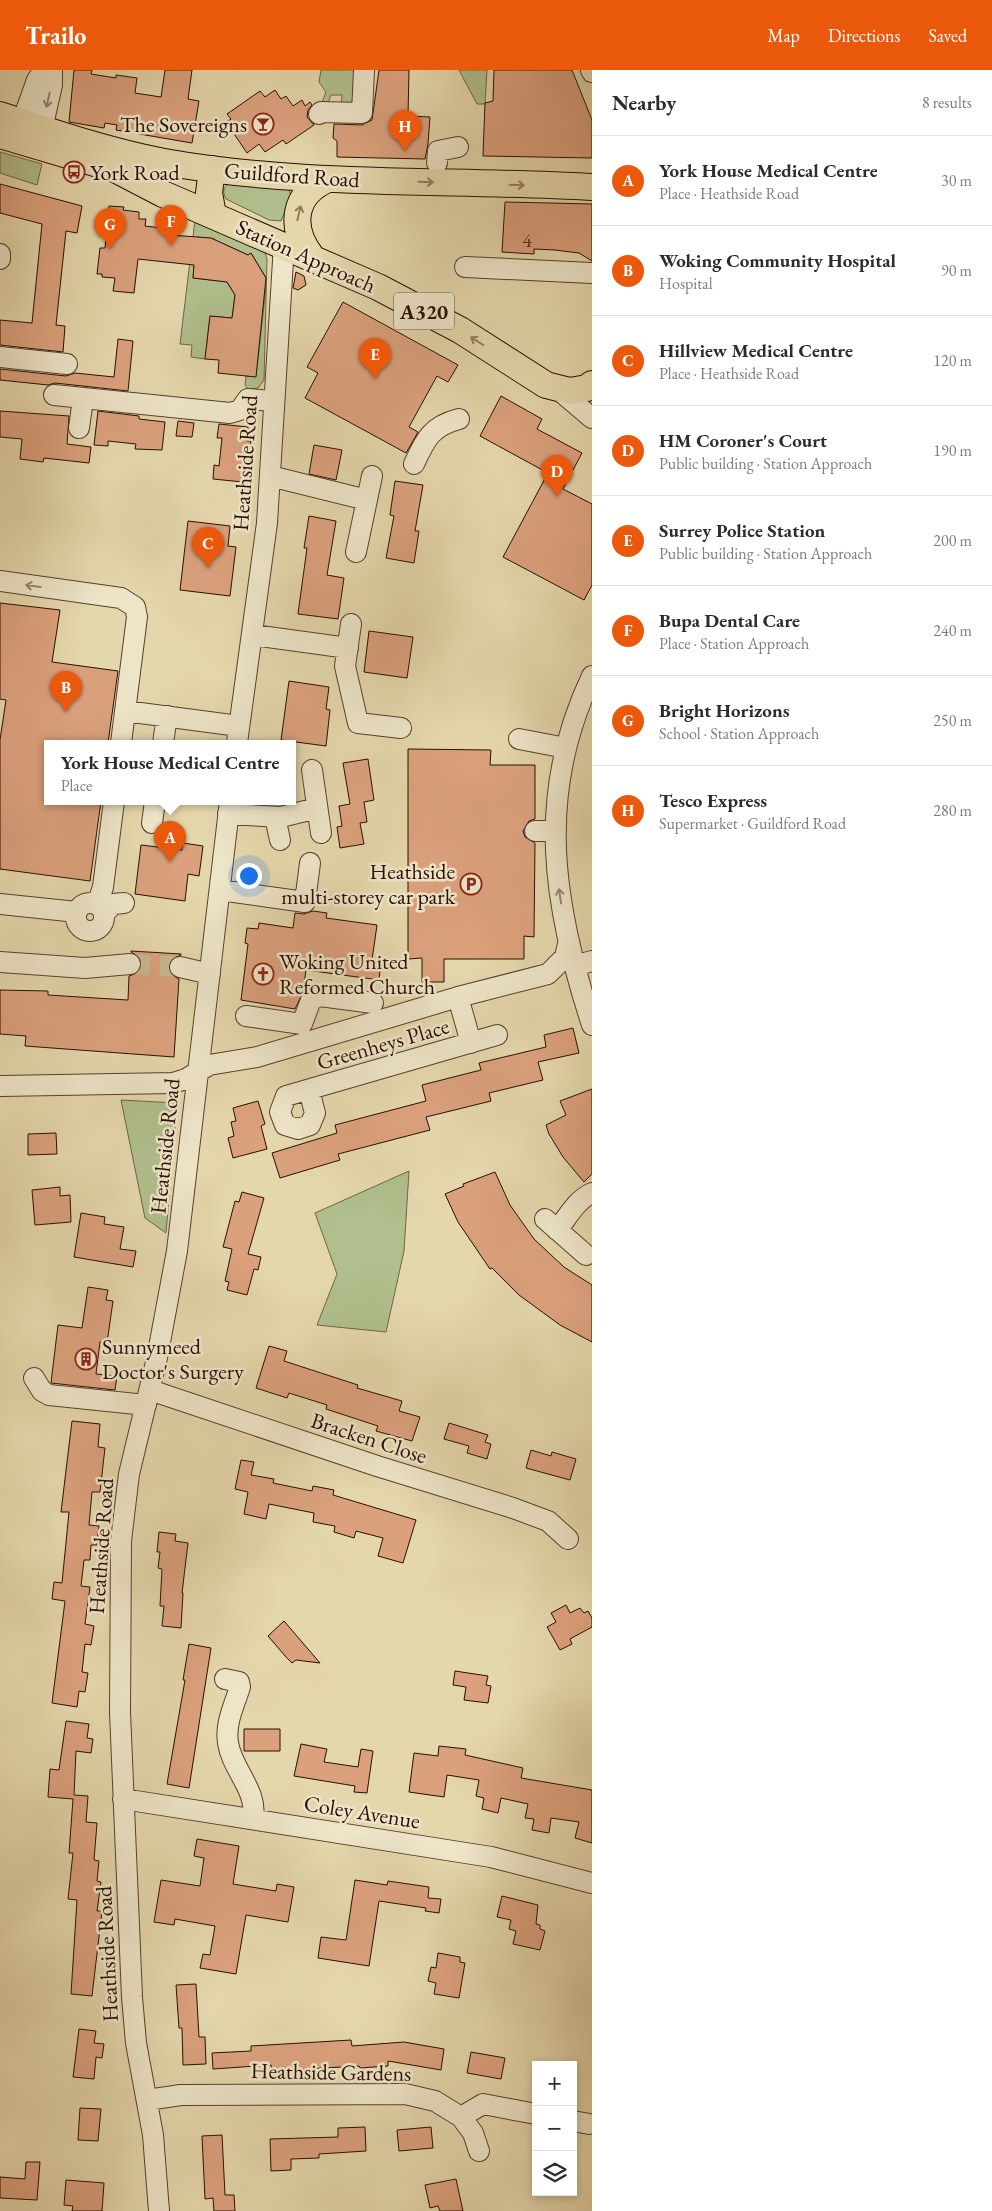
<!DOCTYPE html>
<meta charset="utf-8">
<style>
:root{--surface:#fff;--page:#f2f2f3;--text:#2b2b33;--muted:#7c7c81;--line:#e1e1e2;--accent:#ea580c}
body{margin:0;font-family:"EB Garamond",serif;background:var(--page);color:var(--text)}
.controls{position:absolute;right:15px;bottom:15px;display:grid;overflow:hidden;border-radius:0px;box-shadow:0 2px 8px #0003}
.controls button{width:45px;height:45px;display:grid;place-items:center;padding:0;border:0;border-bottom:1px solid var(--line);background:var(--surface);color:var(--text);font:25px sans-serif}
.you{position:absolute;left:248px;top:805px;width:18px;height:18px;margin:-12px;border:4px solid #fff;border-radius:50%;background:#1a73e8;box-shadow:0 0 0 8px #1a73e833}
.badge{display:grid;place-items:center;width:32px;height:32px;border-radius:50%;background:var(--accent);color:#fff;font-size:16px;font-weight:700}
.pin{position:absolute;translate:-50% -41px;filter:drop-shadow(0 1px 2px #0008)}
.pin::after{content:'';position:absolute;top:26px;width:18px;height:15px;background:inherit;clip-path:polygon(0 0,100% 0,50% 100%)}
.popup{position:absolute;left:44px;top:670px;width:252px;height:65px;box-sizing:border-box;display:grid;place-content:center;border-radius:0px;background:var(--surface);filter:drop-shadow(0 1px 4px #0005);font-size:16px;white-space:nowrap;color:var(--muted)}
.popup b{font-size:19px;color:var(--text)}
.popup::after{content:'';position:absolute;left:50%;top:100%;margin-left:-10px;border:10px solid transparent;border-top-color:var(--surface)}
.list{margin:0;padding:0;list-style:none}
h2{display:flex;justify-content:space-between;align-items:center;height:65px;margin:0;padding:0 20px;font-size:21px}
h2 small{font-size:16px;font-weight:400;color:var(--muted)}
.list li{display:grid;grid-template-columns:32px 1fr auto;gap:15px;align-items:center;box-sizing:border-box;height:90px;padding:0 20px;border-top:1px solid var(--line)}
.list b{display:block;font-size:19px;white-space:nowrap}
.list p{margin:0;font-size:16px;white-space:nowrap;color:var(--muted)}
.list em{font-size:16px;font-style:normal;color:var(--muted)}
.icon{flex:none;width:28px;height:28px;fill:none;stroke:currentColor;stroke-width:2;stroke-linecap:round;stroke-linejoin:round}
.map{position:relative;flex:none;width:592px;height:2141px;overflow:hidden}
header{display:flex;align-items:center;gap:30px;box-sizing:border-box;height:70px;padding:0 25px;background:var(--accent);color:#fff}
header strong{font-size:24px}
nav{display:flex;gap:28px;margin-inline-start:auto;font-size:18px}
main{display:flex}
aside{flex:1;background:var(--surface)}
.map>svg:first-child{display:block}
</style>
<header>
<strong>Trailo</strong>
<nav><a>Map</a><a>Directions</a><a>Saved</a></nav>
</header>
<main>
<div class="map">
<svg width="592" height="2141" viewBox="0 0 592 2141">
<rect width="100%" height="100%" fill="#e5d7ac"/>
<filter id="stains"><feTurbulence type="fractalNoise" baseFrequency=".004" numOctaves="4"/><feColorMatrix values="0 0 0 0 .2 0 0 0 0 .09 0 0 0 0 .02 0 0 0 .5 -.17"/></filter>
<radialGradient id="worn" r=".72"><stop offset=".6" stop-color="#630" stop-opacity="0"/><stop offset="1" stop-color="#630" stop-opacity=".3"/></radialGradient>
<path fill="#b0bf8d" stroke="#6c6646" d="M321,0H358L357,39H341L342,25H331L326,38H320L326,22L319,12Z
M459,0H487L485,34H477Z
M0,82L42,94L37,115L0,103Z
M229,113L289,119L291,127L281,151L269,150L226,129C223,123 222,118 229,113Z
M195,150L265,182L267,189L264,310L258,318L248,319L245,315L246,306H256L266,217L262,216L265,206L251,183L248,185L224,174L215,173V169L197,167L193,208L220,211L221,203L235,225L232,248L210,246L205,289L191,287L192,275L180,274Z
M121,1030L177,1033L166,1163L145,1148Z
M409,1101L404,1181L386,1262L317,1255L337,1204L315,1143Z"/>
<path fill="#dba17d" stroke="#280e00" d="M74,0H92L91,4L116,8V5L137,8L135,23L161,27L165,0H192L188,29L199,31L192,73L116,60L117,55L105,53L104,58L69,52Z
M379,0H409L408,46L430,47L428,74L425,89L337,87V71L333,68L334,54L362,55L372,50Z
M494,0H572L592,50V88L483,86L485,33L493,31Z
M275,20L281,29L286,26L293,36L302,30L305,36L310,32L312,35L308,40L307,47L314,55L286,74L283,70L265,82L259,74L247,83L226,52L231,49L227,44L260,21L265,27Z
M0,114L82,136L77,163L66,161L56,255L65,256L63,282L0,275V250L32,253L42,154L0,143Z
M505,132L592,134V191L579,183L555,180L534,179V184L502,182Z
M109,136L124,137L123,140L139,142V149H146L145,156L170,159V165L211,168L248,185L251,183L266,208L256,307L218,303L219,290L205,289L210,246L232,248L235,225L227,212L193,208L194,195L138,189L134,223L113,221L115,208L102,207V204H97L100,178H105Z
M296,202L304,206L306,215L298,220L293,218Z
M343,232L458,295L448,312L437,306L409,357L418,362L406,383L305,328L318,303L307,297Z
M118,269L133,271L128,321L55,313L48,315L0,310V299L66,306L75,303L114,307Z
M501,326L542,349L537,359L582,383L563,419L592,434V515L584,530L503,487L548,403L480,366Z
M0,341L69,346L67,374L91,377L89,393L44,388L43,392L20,389L22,369L0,367Z
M98,341L139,346V349L165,352L162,380L135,379L136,374L108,371V376L94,375Z
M178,351L194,353L192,367L176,366Z
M219,354L248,357L247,371H251L248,399L244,398L243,412L213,409L214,395L219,396L222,368H217Z
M314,375L342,380L336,410L309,404Z
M395,411L423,415L415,461H419L414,493L386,488L394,446L390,445Z
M309,446L336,451L327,505L344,508L338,549L298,544L307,478H304Z
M188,451L230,456L228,476L236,477L230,526L180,520Z
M0,533L60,540L52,592L118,601L108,673H48V731H101L90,811L0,799V670L6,630L0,629Z
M369,561L413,567L407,608L364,602Z
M289,611L329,617L326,639L330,640L326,676L281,670Z
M408,679L491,680L490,695H535V749L529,751L523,761L525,767L535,773L534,867L524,866V889H444V912H422V888L408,889Z
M368,689L374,730L364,732L367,752L360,753L364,774L340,778L337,757L342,756L339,736L350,734L343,693Z
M183,773L203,776L199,806L188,804L185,831L135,824L141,775L182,780Z
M313,841L327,843L326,848L377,855L372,890L381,891L379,910L306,900L303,922L295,939L241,930L248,874L245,873L247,858L258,859L259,853L293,858L295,843L304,844Z
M131,881L181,884V885L172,889L168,895L172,905L179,909L174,987L25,976L26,966L0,964V920L48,921V925L128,930L129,906L137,903L142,893L139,887L131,882Z
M573,958L579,983L538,992L543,1010L489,1023L491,1031L426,1047L430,1060L338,1084L340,1090L280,1108L272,1083L337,1063L335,1055L426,1031L422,1015L481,1000L479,993L546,977L544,965Z
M592,1019V1104L584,1112L563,1087L549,1064L546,1055L566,1045L560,1031Z
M258,1031L265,1054L261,1056L267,1079L233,1088L228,1068L234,1066L231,1052L236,1051L233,1038Z
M56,1063L57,1084L28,1085V1064Z
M495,1102L510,1135L534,1169L564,1197L592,1215V1272L560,1255L519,1225L492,1198L490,1199L458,1152L445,1124L464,1116L463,1114Z
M60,1117V1126L70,1125L71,1152L35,1155L32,1120Z
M242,1122L264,1128L248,1184L261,1187L258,1200L254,1199L247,1225L227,1220L229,1212L225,1211L232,1179L223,1177L235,1131L239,1132Z
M81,1143L105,1147L104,1154L124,1157L120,1179L136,1181L133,1197L74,1187Z
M88,1217L108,1220L106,1230L113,1231L107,1273L100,1272L96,1304L117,1306L115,1320L51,1313L58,1255L82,1258Z
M269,1276L287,1281L284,1291L358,1315L357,1318L402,1331L399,1341L420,1347L412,1371L376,1361L378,1356L326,1339L327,1335L289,1323L287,1328L256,1318Z
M72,1351L100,1354L98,1377L105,1378L100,1422H92L89,1455L99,1456L97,1475H91L90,1490H84L81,1516L90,1517L85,1554L94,1556L91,1575L85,1574L82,1602L88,1603L85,1622L79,1621L77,1637L52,1633L65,1531L52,1529L54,1512L62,1513L69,1442H61Z
M449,1353L488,1365L485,1372L491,1374L487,1389L467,1383L469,1376L444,1369Z
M531,1380L551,1386L552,1382L576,1389L570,1410L526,1398Z
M241,1390L254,1392L251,1405L274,1409L273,1413L312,1421L313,1416L334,1420L333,1425L416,1450L403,1493L378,1486L383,1468L356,1461L354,1468L334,1462L335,1456L313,1452L314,1443L269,1434L266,1449L244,1444L248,1422L235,1419Z
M159,1462L176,1464L175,1471L188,1473L182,1523H183L181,1558L162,1556L164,1536H160L162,1499L158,1498L160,1482H157Z
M566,1535L570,1543L580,1538L584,1543L588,1541L592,1548V1557L570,1569L572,1574L560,1580L547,1557L556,1552L551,1543Z
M284,1551L320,1593L296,1590L292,1593L286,1587L268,1566Z
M189,1574L211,1578L189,1718L167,1714L185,1610H183Z
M455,1601L488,1606L486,1615L491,1616L488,1633L464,1630L466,1617L453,1615Z
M66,1651L89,1654L87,1668L93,1669L91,1683L76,1681L74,1725L88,1726L86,1752L97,1753L94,1790L99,1791L97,1811L101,1812L97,1841H102L92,1926L71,1924L77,1830L68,1829L73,1783H69L73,1729L48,1727L50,1699L59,1700Z
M244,1659H280V1681H244Z
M301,1674L327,1679L324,1692L358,1697L361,1679L373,1681L367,1723L354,1722L355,1716L294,1706Z
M439,1676L466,1679L465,1685L523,1698L521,1708L592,1720V1773L575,1768L579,1752L551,1748L549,1763L532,1760L534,1749L525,1748L528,1734L501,1728L498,1743L482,1739L484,1728L476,1726L479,1710L447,1705L444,1727L409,1722L414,1683L438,1686Z
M197,1769L239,1776L233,1814L276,1821L277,1814L294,1817L288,1852L246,1845L236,1904L200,1898L203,1884L210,1885L215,1856L175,1849L174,1855L154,1852L161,1810L200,1816L204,1788L194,1786Z
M355,1810L387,1815L388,1811L429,1817L428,1828L441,1829L439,1843L425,1841L426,1838L379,1831L369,1896L318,1888L321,1867L346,1870Z
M502,1826L538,1835L536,1854L540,1855V1859L545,1861L540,1880L513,1874L516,1861L509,1859L511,1850L497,1847Z
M438,1883L460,1887V1892L465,1893L459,1928L434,1924L436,1913L428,1911L431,1897L436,1898Z
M196,1914L199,1967H205L206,1994L183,1995L182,1958H179L176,1915Z
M79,1959L96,1961L94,1973L104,1974L102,1988L96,1987L94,2009L73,2007Z
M351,1970L352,1976L404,1972L444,1979L441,2000L388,1991V1996L360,1998L359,1996L272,2001L271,1995L213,1999L212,1983L251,1981V1976Z
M471,1982L505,1988L501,2009L467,2003Z
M80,2038L101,2039L98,2071L78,2070Z
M365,2057L366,2081L319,2084V2088L291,2089V2100L271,2101L270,2069L338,2067V2058Z
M431,2057L433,2078L399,2081L397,2060Z
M222,2065L225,2125H234L235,2141H214L213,2128L205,2129L202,2066Z
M26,2092H40L37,2130L0,2128V2107L25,2109Z
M456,2109L463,2141H440L438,2136L430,2138L425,2115Z
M66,2110L104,2113L102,2141H72L73,2136L64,2135Z"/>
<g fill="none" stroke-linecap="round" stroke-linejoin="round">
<path stroke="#c9b992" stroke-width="20" stroke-dasharray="20 10" stroke-linecap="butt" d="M130,894L180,897"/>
<g stroke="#57402b" stroke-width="22">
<path id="minor" d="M591,0L592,2
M319,44L321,42L362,43L364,0
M17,66L37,10L44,0
M39,72L52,15V0
M437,93L438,81L458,77
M0,184V189
M465,197L592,203
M0,287L67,294
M559,320L592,348
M54,325L230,343L240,340L248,329L273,331
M79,358L83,329
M414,394C425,370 431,356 459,349
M270,406L367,430
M356,482L372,406
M0,511L121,528L135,537L137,547L121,673
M351,554L345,596L358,653L401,658
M253,565L348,578
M592,606C535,725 553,834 592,955
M125,641L239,656
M519,669L566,678
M163,673L167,646
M237,673L267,453L284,174
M312,700L321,763
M228,744L281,747L317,738
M275,747L280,770
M152,753L155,731
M535,761H555
M220,820L305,832L310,793
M76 847a14 14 0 1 1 28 0a14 14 0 1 1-28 0Z
M0,834L77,842
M97,835L103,817L114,731
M104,844L113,834L124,833
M0,892L85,898L130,894
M574,896L592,891
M180,897L210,904
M458,927L471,973
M246,946L302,954L311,930L320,926L373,933
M0,1016L173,1013L186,1009L209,995L257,987L458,927L548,904L565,887L568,874
M309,1020L315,1043L310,1055L298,1059L285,1055L280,1042L286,1026L497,965
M545,1149L586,1185
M557,1160C568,1147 576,1130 592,1123
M34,1308L42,1321L49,1325L146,1335
M150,1320L377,1396L513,1438L548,1451L568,1469
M225,1609L239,1612L240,1617C234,1636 225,1653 228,1673C232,1700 258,1720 253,1749
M123,1729L491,1787L592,1813
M147,2030L181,2025L405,2024L435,2031L461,2047L483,2034L536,2044
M461,2047L473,2063L479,2081
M573,2051L589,2054
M159,2141L153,2065L136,1973L132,1927L120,1642L121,1471L129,1404L157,1288L177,1181L230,731"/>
</g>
<g stroke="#280e00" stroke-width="28">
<path id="major" d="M0,45C54,63 108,81 164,92C305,117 450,109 592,117
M0,65L115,99L163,124L378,217L460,260L546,315L570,321L587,318L592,314
M212,99L209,123L213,145
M311,186C289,157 293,124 328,109"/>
</g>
<use href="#minor" stroke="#eee5c9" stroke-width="20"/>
<use href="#major" stroke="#e5d7ac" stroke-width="26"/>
</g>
<defs><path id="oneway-shaft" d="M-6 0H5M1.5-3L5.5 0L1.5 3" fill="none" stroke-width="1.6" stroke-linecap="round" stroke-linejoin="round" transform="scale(1.25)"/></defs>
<g stroke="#95846f">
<use href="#oneway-shaft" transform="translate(48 30) rotate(103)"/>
<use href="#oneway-shaft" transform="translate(33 516) rotate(-172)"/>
<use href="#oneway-shaft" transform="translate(560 826) rotate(-98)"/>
</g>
<g stroke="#907d5f">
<use href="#oneway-shaft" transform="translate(426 112) rotate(2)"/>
<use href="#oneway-shaft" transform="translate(517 115) rotate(2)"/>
<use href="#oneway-shaft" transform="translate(299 143) rotate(-77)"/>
<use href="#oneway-shaft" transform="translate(477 271) rotate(-148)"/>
</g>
<defs>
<g id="bar-ring" transform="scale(1.125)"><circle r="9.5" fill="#eee5c9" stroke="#8f2418" stroke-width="1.5"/><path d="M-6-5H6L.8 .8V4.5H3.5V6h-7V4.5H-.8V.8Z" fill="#8f2418"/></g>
<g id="bus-ring" transform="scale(1.125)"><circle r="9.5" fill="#eee5c9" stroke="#8f2418" stroke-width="1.5"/><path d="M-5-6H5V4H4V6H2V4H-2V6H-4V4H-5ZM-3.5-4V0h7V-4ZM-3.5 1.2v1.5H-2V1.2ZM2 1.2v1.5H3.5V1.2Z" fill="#8f2418"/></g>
<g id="parking-ring" transform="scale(1.125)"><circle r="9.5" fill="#eee5c9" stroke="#8f2418" stroke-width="1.5"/><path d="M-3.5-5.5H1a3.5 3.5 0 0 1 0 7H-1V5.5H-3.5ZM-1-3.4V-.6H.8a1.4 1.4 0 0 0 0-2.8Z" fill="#8f2418"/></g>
<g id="church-ring" transform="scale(1.125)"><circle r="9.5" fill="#eee5c9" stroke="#8f2418" stroke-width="1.5"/><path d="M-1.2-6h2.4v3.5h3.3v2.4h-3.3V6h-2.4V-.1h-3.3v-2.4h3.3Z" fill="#8f2418"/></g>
<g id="building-ring" transform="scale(1.125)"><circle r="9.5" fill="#eee5c9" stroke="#8f2418" stroke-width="1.5"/><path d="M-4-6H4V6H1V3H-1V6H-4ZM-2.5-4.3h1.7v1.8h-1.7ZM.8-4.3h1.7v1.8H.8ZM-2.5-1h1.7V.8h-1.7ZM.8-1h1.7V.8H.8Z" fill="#8f2418"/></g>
</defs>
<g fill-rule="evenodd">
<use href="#bar-ring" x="263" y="54"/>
<use href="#bus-ring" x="74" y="102"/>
<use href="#parking-ring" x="471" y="814"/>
<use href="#church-ring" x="263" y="904"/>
<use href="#building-ring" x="86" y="1289"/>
</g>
<g text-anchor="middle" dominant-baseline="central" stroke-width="5" stroke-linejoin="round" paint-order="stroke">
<g font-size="20" fill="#55331f">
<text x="527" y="170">4</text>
</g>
<rect fill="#eee5c9" stroke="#634e3c" stroke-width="1" x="394" y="222.5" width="60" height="37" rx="4"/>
<g font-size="21" font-weight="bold" fill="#280e00">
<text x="424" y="241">A320</text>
</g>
<g font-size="22" fill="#280e00" stroke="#eee5c9" text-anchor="start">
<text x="247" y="54" text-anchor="end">The Sovereigns</text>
<text x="90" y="102">York Road</text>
<text x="455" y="801" text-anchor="end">Heathside<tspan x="455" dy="25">multi-storey car park</tspan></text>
<text x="279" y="891">Woking United<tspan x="279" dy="25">Reformed Church</tspan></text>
<text x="102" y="1276">Sunnymeed<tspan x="102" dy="25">Doctor's Surgery</tspan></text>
</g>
<g font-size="22" fill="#280e00" stroke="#eee5c9">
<text transform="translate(292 105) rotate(4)">Guildford Road</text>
<text transform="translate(306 186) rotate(24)">Station Approach</text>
<text transform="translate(245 393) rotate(-86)">Heathside Road</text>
<text transform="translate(383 974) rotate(-16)">Greenheys Place</text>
<text transform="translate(165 1076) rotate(-84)">Heathside Road</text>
<text transform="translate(369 1368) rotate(18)">Bracken Close</text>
<text transform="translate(101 1476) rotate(-86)">Heathside Road</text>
<text transform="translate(362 1742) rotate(9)">Coley Avenue</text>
<text transform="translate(107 1884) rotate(-93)">Heathside Road</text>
<text transform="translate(331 2002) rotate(1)">Heathside Gardens</text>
</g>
</g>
<rect width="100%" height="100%" filter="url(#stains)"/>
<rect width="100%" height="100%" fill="url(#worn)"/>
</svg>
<div class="controls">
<button>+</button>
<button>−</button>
<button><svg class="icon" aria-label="layers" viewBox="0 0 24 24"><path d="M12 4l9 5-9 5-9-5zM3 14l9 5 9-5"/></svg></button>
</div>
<div class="you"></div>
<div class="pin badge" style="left:170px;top:792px">A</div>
<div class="popup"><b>York House Medical Centre</b>Place</div>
<div class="pin badge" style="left:66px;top:642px">B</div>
<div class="pin badge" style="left:208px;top:498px">C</div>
<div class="pin badge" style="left:557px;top:426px">D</div>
<div class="pin badge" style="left:375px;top:309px">E</div>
<div class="pin badge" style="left:171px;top:176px">F</div>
<div class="pin badge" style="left:110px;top:179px">G</div>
<div class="pin badge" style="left:405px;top:81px">H</div>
</div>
<aside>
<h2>Nearby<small>8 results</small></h2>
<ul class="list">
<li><span class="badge">A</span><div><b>York House Medical Centre</b><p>Place · Heathside Road</p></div><em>30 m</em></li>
<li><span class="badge">B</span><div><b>Woking Community Hospital</b><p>Hospital</p></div><em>90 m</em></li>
<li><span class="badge">C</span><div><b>Hillview Medical Centre</b><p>Place · Heathside Road</p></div><em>120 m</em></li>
<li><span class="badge">D</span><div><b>HM Coroner's Court</b><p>Public building · Station Approach</p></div><em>190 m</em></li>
<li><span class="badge">E</span><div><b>Surrey Police Station</b><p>Public building · Station Approach</p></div><em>200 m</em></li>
<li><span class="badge">F</span><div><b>Bupa Dental Care</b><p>Place · Station Approach</p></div><em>240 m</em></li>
<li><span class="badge">G</span><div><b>Bright Horizons</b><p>School · Station Approach</p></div><em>250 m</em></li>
<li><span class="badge">H</span><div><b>Tesco Express</b><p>Supermarket · Guildford Road</p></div><em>280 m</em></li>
</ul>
</aside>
</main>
